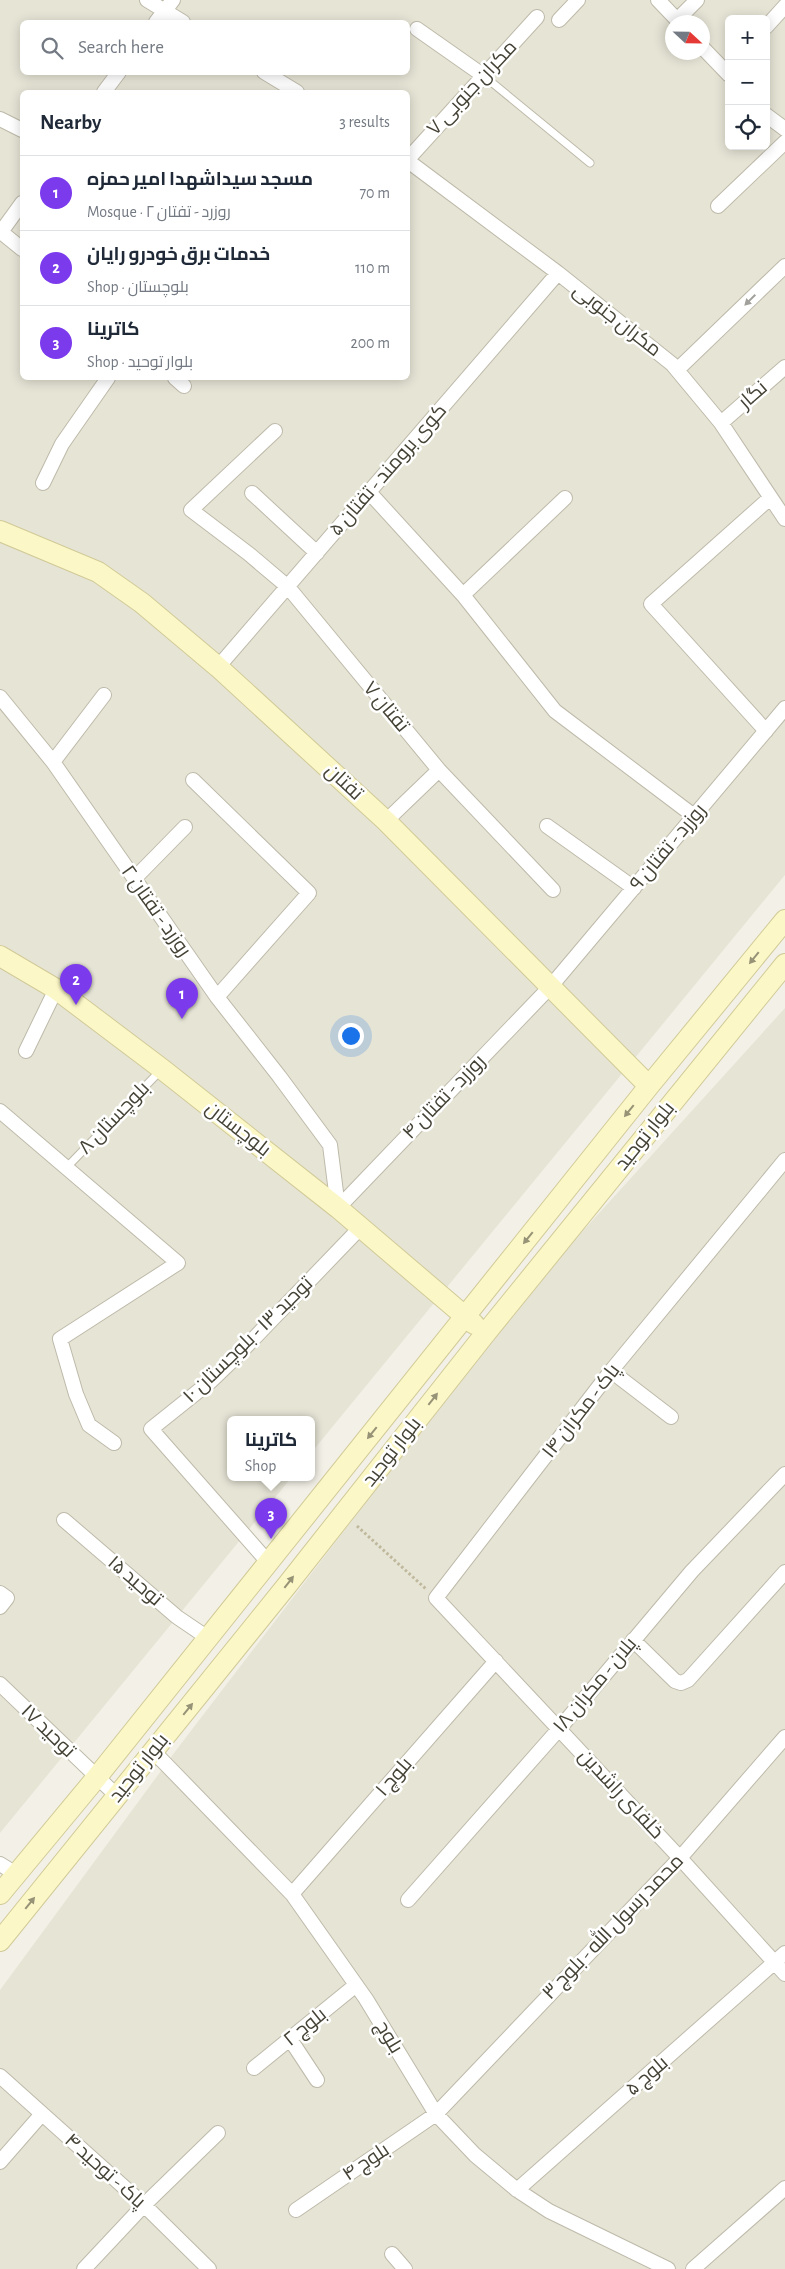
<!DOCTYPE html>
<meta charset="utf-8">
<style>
:root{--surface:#fff;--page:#f2f2f3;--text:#1f2937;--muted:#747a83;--line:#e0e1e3;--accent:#7c3aed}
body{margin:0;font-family:"Alegreya Sans",Cairo,sans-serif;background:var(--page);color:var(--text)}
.controls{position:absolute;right:15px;top:15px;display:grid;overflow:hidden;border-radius:8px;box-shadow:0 2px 12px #0003}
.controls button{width:45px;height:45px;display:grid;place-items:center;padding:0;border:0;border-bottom:1px solid var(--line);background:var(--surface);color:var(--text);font:25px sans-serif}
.compass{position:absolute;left:665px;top:15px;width:45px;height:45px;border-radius:50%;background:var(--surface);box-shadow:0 2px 12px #0003;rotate:112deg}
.you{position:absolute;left:350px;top:1035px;width:18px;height:18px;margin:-12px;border:4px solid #fff;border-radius:50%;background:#1a73e8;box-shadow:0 0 0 8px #1a73e833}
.badge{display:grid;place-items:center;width:32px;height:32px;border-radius:50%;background:var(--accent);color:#fff;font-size:16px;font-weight:700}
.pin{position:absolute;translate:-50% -41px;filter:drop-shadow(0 1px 2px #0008)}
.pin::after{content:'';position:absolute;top:26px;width:18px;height:15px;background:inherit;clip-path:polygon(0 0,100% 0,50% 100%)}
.popup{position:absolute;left:227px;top:1416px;width:88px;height:65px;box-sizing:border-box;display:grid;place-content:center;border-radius:8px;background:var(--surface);filter:drop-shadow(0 1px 4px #0005);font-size:16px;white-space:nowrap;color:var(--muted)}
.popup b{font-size:19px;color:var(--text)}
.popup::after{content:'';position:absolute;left:50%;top:100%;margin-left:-10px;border:10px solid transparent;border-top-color:var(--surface)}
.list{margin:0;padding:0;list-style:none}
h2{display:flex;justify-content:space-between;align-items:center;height:65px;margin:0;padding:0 20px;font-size:21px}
h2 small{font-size:16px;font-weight:400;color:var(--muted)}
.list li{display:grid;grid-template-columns:32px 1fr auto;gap:15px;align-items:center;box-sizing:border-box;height:75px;padding:0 20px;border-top:1px solid var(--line)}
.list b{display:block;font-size:19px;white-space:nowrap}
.list p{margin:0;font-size:16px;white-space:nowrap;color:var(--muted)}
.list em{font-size:16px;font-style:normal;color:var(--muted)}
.icon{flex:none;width:28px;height:28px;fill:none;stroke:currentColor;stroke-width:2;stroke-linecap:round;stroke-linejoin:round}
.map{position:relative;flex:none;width:785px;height:2269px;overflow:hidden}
.search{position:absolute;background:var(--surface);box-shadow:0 2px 12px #0003;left:20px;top:20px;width:390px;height:55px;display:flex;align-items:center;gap:12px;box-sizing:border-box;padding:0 18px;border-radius:8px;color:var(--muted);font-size:19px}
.panel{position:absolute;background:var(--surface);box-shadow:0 2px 12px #0003;left:20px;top:90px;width:390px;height:290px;border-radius:8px}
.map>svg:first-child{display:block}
</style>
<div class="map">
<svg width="785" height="2269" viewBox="0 0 785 2269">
<rect width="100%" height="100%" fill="#f3f1e7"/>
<path fill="#e6e4d5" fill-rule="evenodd" d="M0,0H785V875L311,1453V1420H231V1478H291L0,1833ZM729,19H766V146H729ZM22,22H408V72H22ZM672,22H702V52H672ZM22,92H408V378H22Z
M785,1008V2269H0V1990L177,1749L523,1297Z"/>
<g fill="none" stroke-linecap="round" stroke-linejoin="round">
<g stroke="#bebaaa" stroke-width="9">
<path id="lane" d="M484,76L590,163
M67,1167L161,1070"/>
</g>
<g stroke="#bebaaa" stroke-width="16">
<path id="street" d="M147,0L183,22
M658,0L679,22
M559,20L578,0
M677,20L697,0
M156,22L173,0
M766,27L785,6
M417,29L484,76
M702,47L729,75
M264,72L297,92
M104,92L119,72
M766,115L785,129
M0,119L22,130
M408,159L537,17
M408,161L558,273L672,364L721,423L785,519
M22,203L1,232L22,249
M718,206L785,142
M677,370L785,266
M175,378L184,386
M721,423L785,367
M275,431L191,510L249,554L288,587L439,770L386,821
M43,483L62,444L108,378
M369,492L463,595L565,498
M252,493L317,553
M463,595L555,711L694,816
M218,667L558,273
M0,697L53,762L217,997L279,1076L330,1145L338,1208
M766,731L651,604L770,498
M53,762L104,695
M439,770L553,890
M193,780L309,893L217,997
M547,826L634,888
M134,879L185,827
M26,1051L56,989
M0,1111L178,1263L60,1339L76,1394L89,1425L114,1443
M785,1160L611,1371L436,1598L680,1858L785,1974
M338,1208L551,986L785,708
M611,1371L671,1417
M64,1520L177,1617L208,1638
M268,1562L151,1429L211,1381L237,1356L361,1227
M0,1593L7,1598L0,1607
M633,1640L675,1681L681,1683L688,1680L785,1572
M0,1684L116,1795
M153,1751L292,1894L366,1999L436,2114L475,2155L517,2190L549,2211L668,2269
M0,1864L16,1874
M292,1894L496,1661
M408,1900L559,1729L692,1571L785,1474
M290,2039L317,2080
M254,2068L356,1985
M0,2076L144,2205L209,2269
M0,2162L41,2115
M517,2190L785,1953
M296,2210L436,2114L680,1858L785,1737
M392,2254L405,2269
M84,2269L144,2205L218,2133
M693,2269L785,2188"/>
</g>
<g stroke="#d1ca98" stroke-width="22">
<path id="secondary" d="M0,531L98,572L142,603L218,667L386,821L649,1086
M0,956L56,989L162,1069L338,1208L474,1324
M0,1894L97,1777L649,1086L785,920
M0,1941L288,1584L485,1334L785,964"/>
</g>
<path stroke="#bfb89c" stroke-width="3" stroke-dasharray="2.5 2.5" stroke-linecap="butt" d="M357,1526L426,1589"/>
<use href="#lane" stroke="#fff" stroke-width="7"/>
<use href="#street" stroke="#fff" stroke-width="14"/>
<use href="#secondary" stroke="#fcf7c7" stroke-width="20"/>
</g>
<defs><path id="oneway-solid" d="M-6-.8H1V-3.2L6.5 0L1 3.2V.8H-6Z" transform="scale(1.25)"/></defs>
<use fill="#a2a09a" href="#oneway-solid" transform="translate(750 300) rotate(135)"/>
<g fill="#979377">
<use href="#oneway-solid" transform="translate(754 958) rotate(129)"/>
<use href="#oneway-solid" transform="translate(629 1111) rotate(129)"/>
<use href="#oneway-solid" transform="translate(528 1238) rotate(129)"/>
<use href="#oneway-solid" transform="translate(433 1399) rotate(-52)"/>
<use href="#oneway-solid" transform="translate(372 1433) rotate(129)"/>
<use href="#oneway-solid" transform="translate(289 1582) rotate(-52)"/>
<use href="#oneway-solid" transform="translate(188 1709) rotate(-51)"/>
<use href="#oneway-solid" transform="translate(30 1903) rotate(-51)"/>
</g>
<g text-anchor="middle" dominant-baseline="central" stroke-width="5" stroke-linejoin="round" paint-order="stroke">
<g font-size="20" fill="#454236" stroke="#fff">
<text transform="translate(472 88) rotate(-47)">مکران جنوبی ۷</text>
<text transform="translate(617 320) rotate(38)">مکران جنوبی</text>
<text transform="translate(753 395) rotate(-41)">نگار</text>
<text transform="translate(388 470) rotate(-49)">کوی برومند - تفتان ۵</text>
<text transform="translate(386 707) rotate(50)">تفتان ۷</text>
<text transform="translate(344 782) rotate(43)">تفتان</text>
<text transform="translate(668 847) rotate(-50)">روزرد - تفتان ۹</text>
<text transform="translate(156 911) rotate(55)">روزرد - تفتان ۲</text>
<text transform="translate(444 1097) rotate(-46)">روزرد - تفتان ۴</text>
<text transform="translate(114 1118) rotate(-46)">بلوچستان ۸</text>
<text transform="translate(238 1129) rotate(38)">بلوچستان</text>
<text transform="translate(645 1136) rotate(-51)">بلوار توحید</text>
<text transform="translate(248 1340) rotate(-44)">توحید ۱۳ - بلوچستان ۱۰</text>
<text transform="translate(581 1411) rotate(-52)">پاک - مکران ۱۴</text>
<text transform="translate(392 1452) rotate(-52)">بلوار توحید</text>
<text transform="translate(135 1581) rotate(41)">توحید ۱۵</text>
<text transform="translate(595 1685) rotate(-50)">پلان - مکران ۱۸</text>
<text transform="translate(48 1731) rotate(44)">توحید ۱۷</text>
<text transform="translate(139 1768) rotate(-51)">بلوار توحید</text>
<text transform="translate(394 1777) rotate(-49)">بلوچ ۱</text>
<text transform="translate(621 1794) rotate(47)">خلفای راشدین</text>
<text transform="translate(613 1927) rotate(-46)">محمد رسول الله - بلوچ ۳</text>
<text transform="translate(305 2027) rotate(-39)">بلوچ ۲</text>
<text transform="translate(389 2037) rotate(59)">بلوچ</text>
<text transform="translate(647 2076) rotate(-41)">بلوچ ۵</text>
<text transform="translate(366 2162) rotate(-34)">بلوچ ۴</text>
<text transform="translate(105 2171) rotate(42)">پاک - توحید ۴</text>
</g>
</g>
</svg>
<div class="controls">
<button>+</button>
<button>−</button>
<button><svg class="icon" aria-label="locate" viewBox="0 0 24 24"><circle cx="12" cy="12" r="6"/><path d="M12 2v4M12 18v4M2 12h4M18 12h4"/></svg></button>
</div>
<svg class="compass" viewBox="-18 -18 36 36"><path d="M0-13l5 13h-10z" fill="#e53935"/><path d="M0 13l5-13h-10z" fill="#747a83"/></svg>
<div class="you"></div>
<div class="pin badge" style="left:182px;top:1019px">1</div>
<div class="pin badge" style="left:76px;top:1005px">2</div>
<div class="pin badge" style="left:271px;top:1539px">3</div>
<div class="popup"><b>کاترینا</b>Shop</div>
<div class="search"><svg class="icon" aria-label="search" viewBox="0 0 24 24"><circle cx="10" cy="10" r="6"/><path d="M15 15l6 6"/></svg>Search here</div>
<section class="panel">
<h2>Nearby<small>3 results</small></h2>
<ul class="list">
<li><span class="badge">1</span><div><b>مسجد سیداشهدا امیر حمزه</b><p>Mosque · روزرد - تفتان ۲</p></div><em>70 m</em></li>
<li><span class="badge">2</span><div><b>خدمات برق خودرو رایان</b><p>Shop · بلوچستان</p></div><em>110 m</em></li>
<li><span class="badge">3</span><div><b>کاترینا</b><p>Shop · بلوار توحید</p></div><em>200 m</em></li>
</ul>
</section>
</div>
